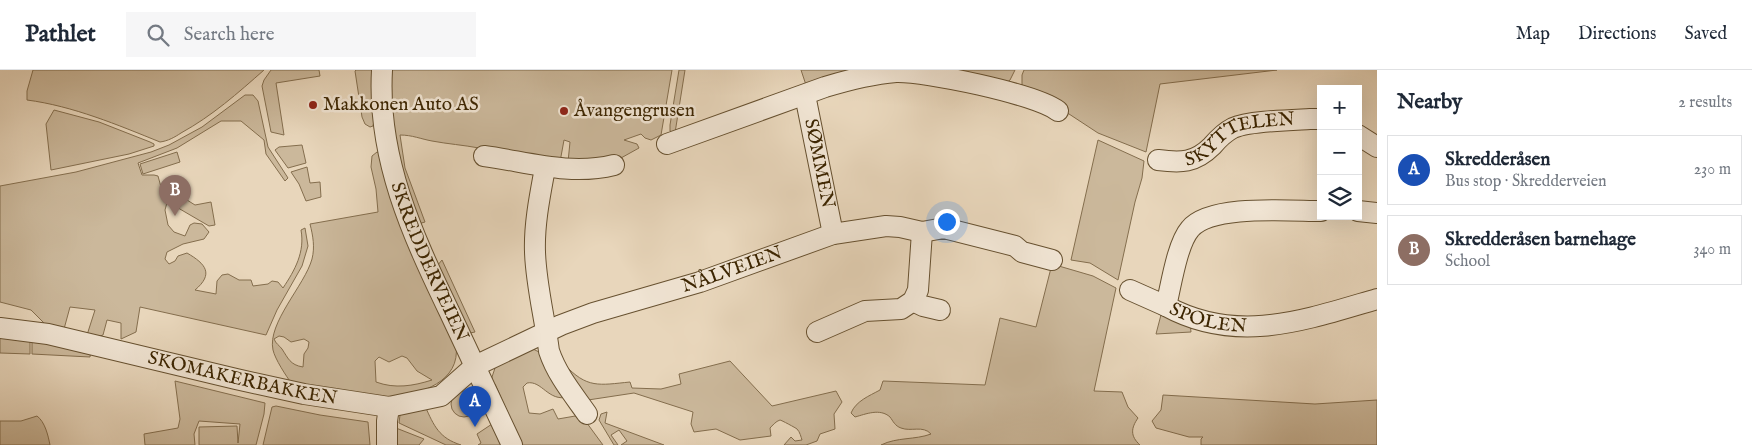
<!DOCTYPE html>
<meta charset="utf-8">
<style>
:root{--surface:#fff;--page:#f6f6f7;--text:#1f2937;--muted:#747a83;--line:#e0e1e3;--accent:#8f2418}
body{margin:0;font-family:"IM FELL English",serif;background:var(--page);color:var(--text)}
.controls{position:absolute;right:15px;top:15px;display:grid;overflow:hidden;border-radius:0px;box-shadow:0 5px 20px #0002}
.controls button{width:45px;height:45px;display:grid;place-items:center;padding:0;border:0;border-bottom:1px solid var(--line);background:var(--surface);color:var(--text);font:25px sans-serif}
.you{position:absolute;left:946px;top:151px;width:18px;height:18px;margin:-12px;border:4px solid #fff;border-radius:50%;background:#1a73e8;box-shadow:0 0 0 8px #1a73e833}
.badge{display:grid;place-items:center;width:32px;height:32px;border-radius:50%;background:var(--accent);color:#fff;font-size:16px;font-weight:700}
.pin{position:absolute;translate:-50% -41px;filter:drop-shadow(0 1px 2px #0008)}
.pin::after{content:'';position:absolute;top:26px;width:18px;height:15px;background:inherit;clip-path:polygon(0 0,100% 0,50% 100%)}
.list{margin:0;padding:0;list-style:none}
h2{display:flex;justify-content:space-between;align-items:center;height:65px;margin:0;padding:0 20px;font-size:21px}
h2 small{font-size:16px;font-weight:400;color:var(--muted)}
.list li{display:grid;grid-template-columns:32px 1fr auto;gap:15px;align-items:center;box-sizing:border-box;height:70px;margin:0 10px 10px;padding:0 10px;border:1px solid var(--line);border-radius:0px}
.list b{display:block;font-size:19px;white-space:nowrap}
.list p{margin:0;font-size:16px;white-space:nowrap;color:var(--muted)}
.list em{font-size:16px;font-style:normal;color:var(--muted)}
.icon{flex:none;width:28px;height:28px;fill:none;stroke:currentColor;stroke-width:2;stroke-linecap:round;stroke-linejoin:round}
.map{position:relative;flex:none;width:1377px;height:375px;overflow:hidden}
header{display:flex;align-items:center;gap:30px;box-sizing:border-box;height:70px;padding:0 25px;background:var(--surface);border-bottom:1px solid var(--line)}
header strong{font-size:24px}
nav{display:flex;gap:28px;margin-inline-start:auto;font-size:18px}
.search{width:350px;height:45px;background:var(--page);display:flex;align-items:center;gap:12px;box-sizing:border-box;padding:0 18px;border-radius:0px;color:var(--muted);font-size:19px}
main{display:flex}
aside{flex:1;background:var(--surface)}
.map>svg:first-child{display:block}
</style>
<header>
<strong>Pathlet</strong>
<div class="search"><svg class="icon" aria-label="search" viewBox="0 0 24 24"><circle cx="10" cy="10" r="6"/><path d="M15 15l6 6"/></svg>Search here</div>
<nav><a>Map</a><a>Directions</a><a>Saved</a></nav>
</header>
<main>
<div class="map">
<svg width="1377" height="375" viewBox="0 0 1377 375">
<rect width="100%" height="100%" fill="#e8d6bb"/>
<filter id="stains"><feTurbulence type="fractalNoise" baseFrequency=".004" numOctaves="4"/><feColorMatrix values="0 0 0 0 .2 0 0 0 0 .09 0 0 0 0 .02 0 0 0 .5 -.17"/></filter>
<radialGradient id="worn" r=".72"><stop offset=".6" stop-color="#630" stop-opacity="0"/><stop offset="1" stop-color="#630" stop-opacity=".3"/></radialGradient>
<path fill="#cbb89b" stroke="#846e4e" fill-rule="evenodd" d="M33,0H264C238,23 212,46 181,63C175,67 168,71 160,72C118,55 73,36 27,30V21Z
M271,0H319L320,6L276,13L284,65L271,62L262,16L264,10Z
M356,0H375L374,51L373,56L370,57L365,54L362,47L355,1Z
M389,0H672L661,65L651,70L645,68L641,64L624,70L637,74L639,78L621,88L568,92L570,72L564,70L560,92L479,78C463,75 448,74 432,71C421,69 412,65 400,65L405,98L425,152L418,154L406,125L388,28Z
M679,0H685L675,63L670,61V55Z
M801,0H870L807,18Z
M935,0H1015L1010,10L1005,14Z
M1024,0H1277L1160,14L1146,82L1098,63L1066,42L1022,20V5Z
M245,25H253L258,31L268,77L288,108L285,111L266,84L264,70L241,51H221L177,78L138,93L142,105H154L158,106L161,117L166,121L168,129L165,140L168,155L174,162L185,166L190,155L194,153L202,154L209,162L204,169L183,174L167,182L165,189L169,194L175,191L178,186L187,183C206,194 214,204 195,220L216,224L217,211L222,205L228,204L239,210H251L253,216L268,214L272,211L278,212L283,218C295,200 305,182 301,160L305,158L308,176L302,196L277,240L266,265L140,237L136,262L121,269V253L107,250L103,265L100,266L87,265L95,240L70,237L64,259L45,254L31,240L0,232V116L76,102L151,82L169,75L202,57Z
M54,40L99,52L150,72L154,74V76L129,84L51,100L46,54Z
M1098,70L1144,91L1142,108L1135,132L1118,210L1090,193L1071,190Z
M302,75L306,93L288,98L275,80L279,77Z
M177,82L180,92L143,104L140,94Z
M377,82L380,83L456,275C461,312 421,324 390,328C381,329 369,326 360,324C337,321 315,317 292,314C286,306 275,289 273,280C267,253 305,215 312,189C315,177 313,166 310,154L378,142L376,119L371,97L372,86ZM279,266L284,267L291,272L304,269L309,272L308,278L304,284L303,297C290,295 288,288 282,279C279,275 276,274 274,269ZM402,286L407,288L417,301L432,310C413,316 395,319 376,312L375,291L379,287L389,292Z
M307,97L310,113L320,112L321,127L306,131L299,114L291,102Z
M179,125L195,135L211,132L215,155L209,156L173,135Z
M442,190L475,262L470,263L437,196Z
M1052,194L1093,206L1116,218L1094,321L1122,322L1128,337L1138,348C1131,358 1130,366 1140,375H881C897,367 915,370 931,364C923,355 911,362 901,358C895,356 893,351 890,347C880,338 866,344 855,347L851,343C856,331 869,326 880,320L883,311L985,315L1000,248L1036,257Z
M1162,241L1190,252L1191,262L1156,264Z
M0,263L30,266V284L0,283Z
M32,267L91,280L90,287L32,284Z
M531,278L541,283L568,327C548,332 542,310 527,313L523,317L529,343L540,344L553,339L558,349L581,345L603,375H522L495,314L492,312V307L496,295Z
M730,291L772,336L836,321L842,332L834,344L835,359L820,364L817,371L806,375H784L791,367L795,371L802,370C801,367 800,362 797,359C796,358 781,350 780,350C776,351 772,356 770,358L771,366L740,370L716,359L694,362L691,354L693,342L634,323L588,330L564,294C587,319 599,315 630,312L632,318L661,319L681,314L679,304Z
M175,311L265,333L264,344L256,375H199V357L237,356L238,373L240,354L199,351L194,364L195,375H145L144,364L178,358L180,349Z
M451 334a13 13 0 1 1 26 0a13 13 0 1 1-26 0Z
M1163,325L1315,334L1377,330V375H1201V369L1203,367H1189L1156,358L1152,351L1161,340Z
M276,336L320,345L368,352L370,375H263L272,337Z
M425,336C434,356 439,368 461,375H446L399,353L400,345Z
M607,342L605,353L664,375H621L627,371L619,360L611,365L618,375H614L599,350L601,344Z
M37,346C45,352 48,365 50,375H0V351H21Z
M492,354L506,375H478L481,373L477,364Z
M396,358L424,369L419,375H392Z"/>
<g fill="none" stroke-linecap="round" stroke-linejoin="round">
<g stroke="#675130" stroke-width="22">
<g id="minor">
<path id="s1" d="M382,0C377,88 412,164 449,241C470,286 491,330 512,375"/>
<path id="s2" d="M805,25L833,164"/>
<path d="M1358,65L1377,77"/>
<path d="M667,74L825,17C848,10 872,4 896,2C925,1 1036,24 1058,41"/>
<path d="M484,86C528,92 570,106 614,95"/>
<path id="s3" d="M1158,90C1181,93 1195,93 1212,76C1218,69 1225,62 1233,58C1248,51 1291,50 1310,49H1321"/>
<path d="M545,98C540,125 534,154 535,182C536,215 545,249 549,281C557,305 573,324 587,344"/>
<path id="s4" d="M1321,141C1290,141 1210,134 1190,159C1177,174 1171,216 1166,236C1237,275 1305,250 1377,229"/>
<path d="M1358,141L1377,143"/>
<path d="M1130,220L1166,236"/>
<path d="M913,231L923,236L940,240"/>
<path id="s5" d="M0,258L48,264L236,309L304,324L389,337L441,326L475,296L561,255L593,243L700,212L833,164L886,156L900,157L922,162L944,158L1015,176L1022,182L1052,190"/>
<path d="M817,262L865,241L901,239L913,231L918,220L922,162"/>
<path d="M387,375V351L389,337"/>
</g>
</g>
<use href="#minor" stroke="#f0e4d3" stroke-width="20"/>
</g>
<g fill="#8f2418" stroke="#f0e4d3" stroke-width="2">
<circle cx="313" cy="35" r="5"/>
<circle cx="564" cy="41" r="5"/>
</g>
<g text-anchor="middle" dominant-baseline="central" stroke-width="5" stroke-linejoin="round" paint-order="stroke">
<g font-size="19" fill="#3c2501" stroke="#f0e4d3" text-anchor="start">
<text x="323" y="35">Makkonen Auto AS</text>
<text x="574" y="41">Åvangengrusen</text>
</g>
<g font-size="19" fill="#3c2501" stroke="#f0e4d3">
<text stroke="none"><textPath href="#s3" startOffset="88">SKYTTELEN</textPath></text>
<text stroke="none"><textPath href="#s2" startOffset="70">SØMMEN</textPath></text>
<text stroke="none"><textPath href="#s1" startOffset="200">SKREDDERVEIEN</textPath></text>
<text stroke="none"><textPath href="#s5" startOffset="771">NÅLVEIEN</textPath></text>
<text stroke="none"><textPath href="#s4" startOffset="261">SPOLEN</textPath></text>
<text stroke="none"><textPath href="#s5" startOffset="248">SKOMAKERBAKKEN</textPath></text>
</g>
</g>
<rect width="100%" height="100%" filter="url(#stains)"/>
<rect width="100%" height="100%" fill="url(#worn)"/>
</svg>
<div class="controls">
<button>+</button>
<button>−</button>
<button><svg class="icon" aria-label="layers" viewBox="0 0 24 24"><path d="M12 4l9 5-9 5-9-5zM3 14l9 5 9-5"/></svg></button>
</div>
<div class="you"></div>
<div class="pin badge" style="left:475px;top:357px;background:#1a4fb4">A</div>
<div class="pin badge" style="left:175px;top:146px;background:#8d6e63">B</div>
</div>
<aside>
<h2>Nearby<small>2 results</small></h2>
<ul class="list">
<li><span class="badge" style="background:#1a4fb4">A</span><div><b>Skredderåsen</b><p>Bus stop · Skredderveien</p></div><em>230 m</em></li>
<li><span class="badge" style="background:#8d6e63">B</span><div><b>Skredderåsen barnehage</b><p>School</p></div><em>340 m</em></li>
</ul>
</aside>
</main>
